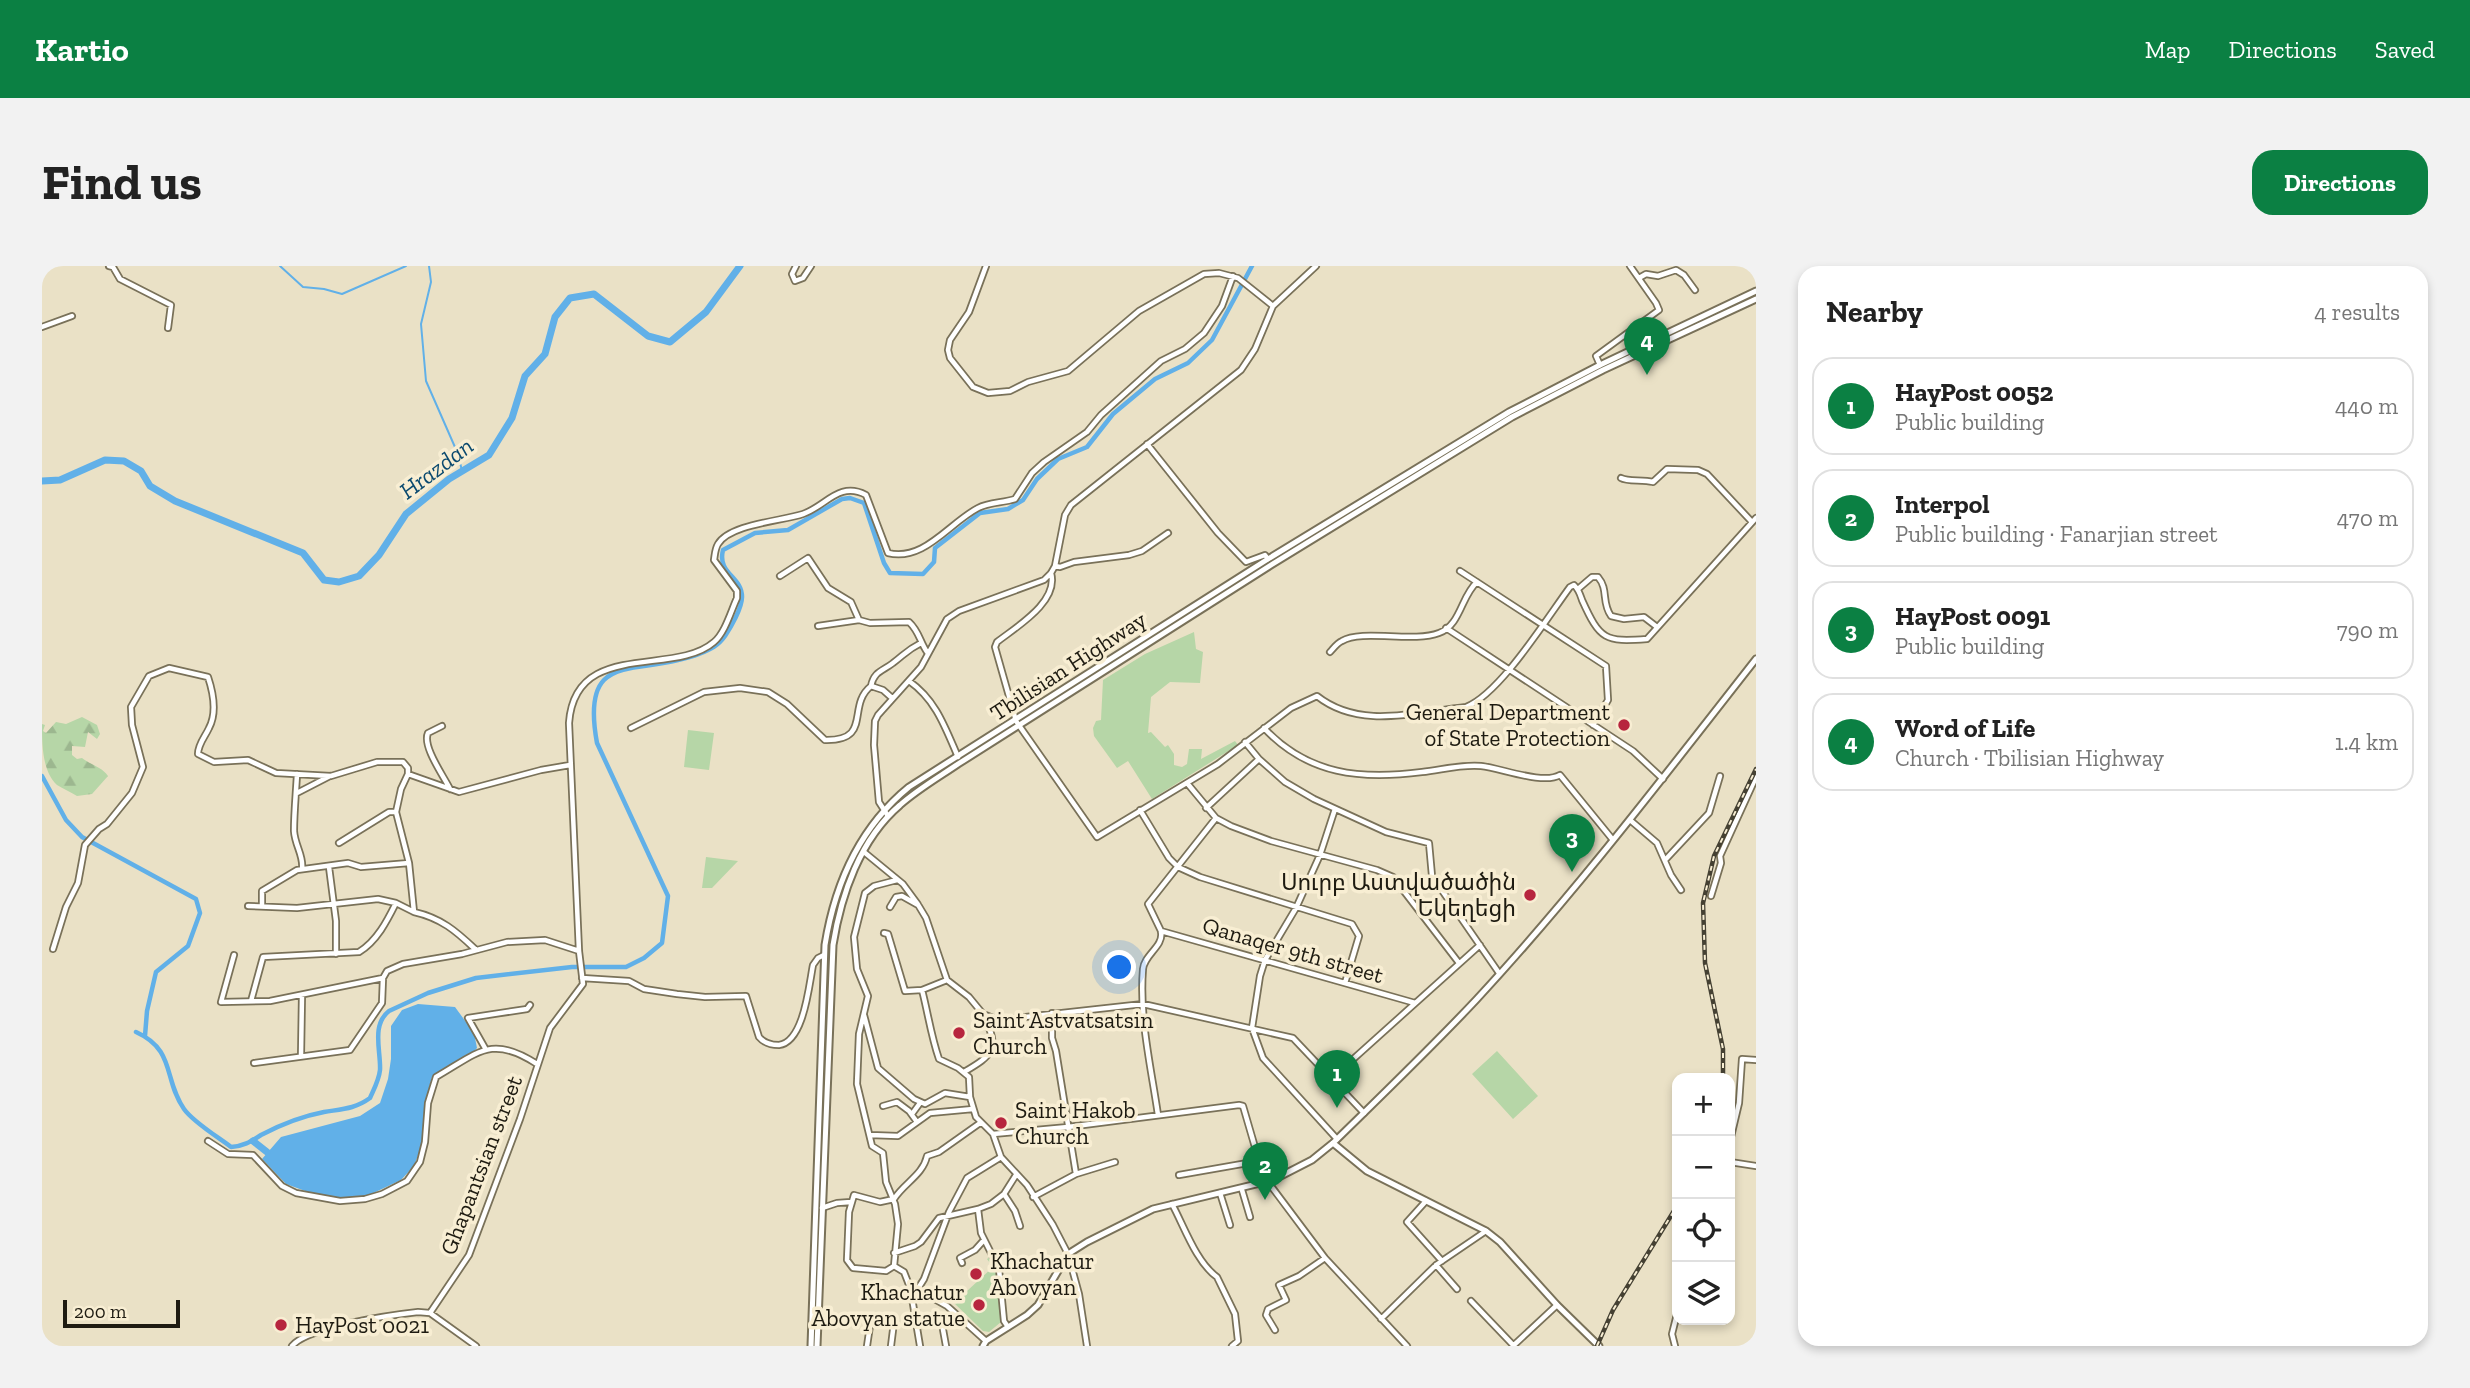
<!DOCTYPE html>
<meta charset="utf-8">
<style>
:root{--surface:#fff;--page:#f2f2f2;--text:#222;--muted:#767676;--line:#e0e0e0;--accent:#0b8043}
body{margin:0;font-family:"Zilla Slab","Noto Sans Armenian",serif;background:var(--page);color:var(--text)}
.controls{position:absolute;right:21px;bottom:21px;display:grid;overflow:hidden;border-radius:14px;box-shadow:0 4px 10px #0003}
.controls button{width:63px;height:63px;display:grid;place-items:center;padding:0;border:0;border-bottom:2px solid var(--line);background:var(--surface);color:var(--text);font:35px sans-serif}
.scale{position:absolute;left:21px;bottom:18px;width:117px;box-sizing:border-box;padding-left:7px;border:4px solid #1e1b11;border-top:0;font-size:19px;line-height:24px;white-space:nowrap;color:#1e1b11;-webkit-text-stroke:5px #f8eed3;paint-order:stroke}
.you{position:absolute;left:1078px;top:702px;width:24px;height:24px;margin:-18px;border:5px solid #fff;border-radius:50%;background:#1a73e8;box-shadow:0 0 0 10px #1a73e833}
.badge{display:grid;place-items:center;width:46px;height:46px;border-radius:50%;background:var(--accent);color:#fff;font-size:23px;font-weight:700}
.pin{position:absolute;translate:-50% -58px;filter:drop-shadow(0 2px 4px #0008)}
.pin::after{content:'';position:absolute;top:37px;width:24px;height:21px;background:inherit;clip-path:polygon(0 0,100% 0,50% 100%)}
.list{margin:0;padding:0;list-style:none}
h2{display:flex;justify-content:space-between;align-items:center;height:91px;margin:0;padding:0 28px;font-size:30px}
h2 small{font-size:23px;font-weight:400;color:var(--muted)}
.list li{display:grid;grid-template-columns:46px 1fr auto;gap:21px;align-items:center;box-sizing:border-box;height:98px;margin:0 14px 14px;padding:0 14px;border:2px solid var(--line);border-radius:21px}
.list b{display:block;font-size:26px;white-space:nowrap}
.list p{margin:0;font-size:23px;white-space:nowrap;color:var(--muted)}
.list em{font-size:23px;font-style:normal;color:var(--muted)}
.icon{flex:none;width:38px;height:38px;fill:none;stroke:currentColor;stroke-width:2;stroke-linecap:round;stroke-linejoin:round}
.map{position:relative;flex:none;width:1714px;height:1080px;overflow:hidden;border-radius:21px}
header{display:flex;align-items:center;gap:42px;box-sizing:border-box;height:98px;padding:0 35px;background:var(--accent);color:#fff}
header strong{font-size:33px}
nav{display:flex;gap:38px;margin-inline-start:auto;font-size:24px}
.intro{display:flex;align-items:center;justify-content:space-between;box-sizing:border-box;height:168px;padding:0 42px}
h1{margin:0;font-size:49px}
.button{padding:18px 32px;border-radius:21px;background:var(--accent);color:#fff;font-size:24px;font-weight:700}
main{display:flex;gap:42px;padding:0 42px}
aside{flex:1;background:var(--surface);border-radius:21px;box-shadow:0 4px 10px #0003}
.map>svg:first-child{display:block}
</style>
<header>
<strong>Kartio</strong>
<nav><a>Map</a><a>Directions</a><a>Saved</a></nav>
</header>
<div class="intro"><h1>Find us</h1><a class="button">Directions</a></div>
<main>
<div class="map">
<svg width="1714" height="1080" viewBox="0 0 1714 1080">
<defs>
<pattern id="forest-firs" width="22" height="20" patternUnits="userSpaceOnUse" patternTransform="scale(1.75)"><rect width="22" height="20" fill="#b6d6a7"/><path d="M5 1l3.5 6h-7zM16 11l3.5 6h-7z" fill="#9cb78f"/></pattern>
</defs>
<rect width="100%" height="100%" fill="#eae1c6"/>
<path fill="#b6d6a7" d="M1152,366L1154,383L1161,386L1158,417L1128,416L1109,431L1106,467L1109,466L1123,481L1126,479L1132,488V499L1140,501L1145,498L1147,483H1160L1159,493L1193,475L1196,479L1110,533L1086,495L1075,502L1052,470L1051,462L1054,455L1059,454L1061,414L1103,388Z
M646,464L672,467L667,504L642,501Z
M664,591L696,595L670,622H660Z
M1455,785L1496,830L1471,853L1430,808Z
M948,991L955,1002L959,1056L947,1066L941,1065L912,1037L951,1001L945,993Z"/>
<path fill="url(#forest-firs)" d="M40,451L55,459L58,468L55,473L46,466L43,481L30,480V489L35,493L40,492C49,499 60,501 66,510L50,528L35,530C29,526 21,523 15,519C0,505 0,478 0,458L3,459L1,465L4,467L14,456L24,458Z"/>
<path fill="#61b0e8" d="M376,738L413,741L432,767L435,782L430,788L390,811L383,836L382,873L372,900L359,914L325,930L307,934L266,926L244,918L220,893L239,871L318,850L338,837L346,813L349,793V760L360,744Z"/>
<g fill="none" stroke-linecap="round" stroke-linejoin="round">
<path stroke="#61b0e8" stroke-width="2" d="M238,0L261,21L282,23L300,28L364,0
M387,0L389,16L379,58L384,115L416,188L420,205"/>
<path stroke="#61b0e8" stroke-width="4.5" d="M0,510L24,554L40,571L154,633L158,647L146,680L114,706L105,745L103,770
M94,766C134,784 121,813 142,843C151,856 176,871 189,881C202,880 208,876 219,869C238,859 261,850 282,846C300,843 313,843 328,832C332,823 337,814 338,804C339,785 329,759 347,745L386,727L434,712L530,701H584L602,692L620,677L626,630L555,477C537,380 597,412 657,388C669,383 676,380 683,370C689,361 700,342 700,331C700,310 675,308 681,284L713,267L746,264L800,233L808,232L822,237L842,297L848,307L881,308L892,296L893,282L938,247L966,243L981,234L995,213L1016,193L1045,181L1071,148L1113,113L1146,97L1170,74L1210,0"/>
<path stroke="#61b0e8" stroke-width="7" d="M0,215L18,214L63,194L82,195L99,205L108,220L133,235L261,287L282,314L297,316L317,310L337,289L364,248L407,213L447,189L470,152L483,110L503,88L513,51L528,32L552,28L606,70L628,76L664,46L698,0
M211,875L225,886"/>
<g stroke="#797159" stroke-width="8">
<path id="minor" d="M67,0L71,1L78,13L129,39L126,62
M754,0L750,8L753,15L761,12L769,0
M944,0L927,46L908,74L906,84L908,92L931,121L946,127L968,125L986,116L1026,105L1097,45L1162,8L1177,7L1196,12L1231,40
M1597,12L1604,8L1616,10L1634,4L1642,9L1653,24
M0,61L30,50
M1558,99L1554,90L1617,44L1614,37L1588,0
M1105,178L1176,267L1204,296L1223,289L1226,293
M1579,212C1586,216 1601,213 1611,216L1625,203L1656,204L1665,208L1710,256
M1013,300L1018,301L1032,296L1087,289L1100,285L1126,267
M1418,305L1564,400L1566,434L1551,459
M1009,307C1017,336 974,361 955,376L953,381L974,455L1055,571L1176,498L1249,442L1275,430C1318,464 1373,446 1424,441C1458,428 1505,352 1528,321L1532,319C1537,324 1538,328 1540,334C1558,374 1563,376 1605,373L1714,252
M738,310L766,292L786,322L809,336L817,354L828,357L867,356C877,365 878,376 885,386
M1536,323L1550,311H1556C1567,324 1559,336 1569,350L1582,353L1602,351L1615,361
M776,360L817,354
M1404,362L1591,485L1621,513
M1288,386C1291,383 1295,377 1300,375C1320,363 1371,377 1397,367C1419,359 1419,330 1435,316
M867,415C894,434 903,461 916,491
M829,420C832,405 841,405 851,397C863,388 865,384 879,377
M400,460L386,467C380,480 401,509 408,523
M589,462L662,426L698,422L726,426L745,438L783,474C831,475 804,440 829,420L841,424L850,432
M1222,462C1266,509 1319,514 1380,506C1399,504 1420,498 1439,500C1459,502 1501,519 1518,509L1571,574
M1203,476L1217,493L1243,516L1272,533L1344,566L1387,577L1390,610L1457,707
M255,508C254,527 252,547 252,565C253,580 262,590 260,603
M1145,517L1174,552L1189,560L1229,575L1335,604L1351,611L1417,697
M255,527L288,510
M1164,542L1217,493
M1293,543L1278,589L1254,642L1223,694L1218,710L1210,762L1221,792L1295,873
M1098,544L1127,592L1136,601L1158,611L1310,658L1317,670L1303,717
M846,550L837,536L832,479L833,455L836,449L879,401L905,353L917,345L1002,314L1009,307L1013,300L1023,249L1029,239L1199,104L1213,83L1231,40L1274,0
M1588,554L1615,577L1629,609L1639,624
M297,577L347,546H354
M822,586L861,618L875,637L884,652L905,714L927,731L941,748L956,754L1101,738L1251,772L1322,847
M1624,593L1667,547L1678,510
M287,601L294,655V688
M1669,630L1679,597L1678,590L1714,511
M206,640L255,642L336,633L354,637L372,646
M220,640V625L255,604L306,597L319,601L367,597
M848,641L854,631L860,630L876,639
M1119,665L1373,737
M1119,665L1106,638L1174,552
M842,667L846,668L863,725L880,724L905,714
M11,683L24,641L36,617L43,579L57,563L65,558L90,527L101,501L90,459L89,441L107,410L127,402L166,411C171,426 175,447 167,462C163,471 156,478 156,488L172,496L206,494L234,507L289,510L335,496H361L366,502V508
M433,683C414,665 399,652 372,646L367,597L354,546L359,523L366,508L417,526L499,504L528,499
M192,689L179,736L228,735L341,712L345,705L361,698L420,688L465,676L503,674L537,685
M540,712L587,715L602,723L635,728L663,731L704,730L717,771C722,777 729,779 737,779C762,776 767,719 771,699L776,692L782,689
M880,724C886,747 889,770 897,793L916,802L927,811L928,831L934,851L951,868L959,891L985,919L1011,959L1026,988L1037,1028L1045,1080
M209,735L221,691L317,686C335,675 345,655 354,637
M1010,747V772L1014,785L1034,908
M822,749L836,802L872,833L883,838L903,827L928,831
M443,782L426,752L485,743L488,739
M259,790L260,729
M212,797L308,784L340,737L341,712
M922,806C951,789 958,783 942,750
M1289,813L1438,679
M841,840L855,836L867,845L875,856
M870,848L878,837
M1116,849C1109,801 1097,751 1101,703C1102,689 1122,680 1119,666
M951,868L1026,861L1197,839L1201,840L1217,895L1226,916L1283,992L1365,1080
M828,869L856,870L888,847L931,843
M166,875L186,888L211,889L240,920L254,927L298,935L323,933L340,928L365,915L378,896L383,876L386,837L394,811C436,787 449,768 495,798
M1688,875L1697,837L1700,793L1714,794
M1688,896L1714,900
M1137,909L1217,895
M1200,924L1208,951
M1178,927L1188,959
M962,928L973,945L978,960
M991,931L1034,908L1073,896
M852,933L838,936L812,929L807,946L805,994L811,1002L844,1005L852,1000
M852,933C862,917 881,909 885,890L897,886L938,857
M1384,935L1365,956L1400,995
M1130,938C1142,960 1154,996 1175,1011L1193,1048L1196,1075L1190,1080
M780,942L795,937L809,936
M936,943L939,967L957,1003L962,1055L966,1061
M852,987L873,980L879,976L897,952L936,943L949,938L962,928L974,909
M920,997L918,992L933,984L942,974
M1394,999L1415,1023
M852,1000L856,958L853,938L844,916L841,887L830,880L815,818L817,768L826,730L815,703L812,671L823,627L832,620L855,614
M852,1000L862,1006L869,1024L889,1031L905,1040L944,1075
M1429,1035L1472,1080
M388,1047L427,989L478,853L508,762L541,718L537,685L527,457C533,373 632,411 672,376C683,367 689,345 695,332V325L672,294C673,288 673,283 676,278C688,258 740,255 761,248C784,240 797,215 824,229L846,287C882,296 907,257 936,242C947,236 961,237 973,233L990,207L1002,196L1045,166L1059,149L1119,95L1143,83L1162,67L1180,40L1191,10
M1339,1053L1394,999L1444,965
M900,1058L904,1080
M1233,1064L1224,1049L1226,1043L1244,1034L1237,1019L1257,1010L1283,992
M250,1080C265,1061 349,1049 376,1046L388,1047L434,1080
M825,1080L829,1053
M849,1080L852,1056
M878,1080L870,1032L882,1013L907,946L925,912L959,891
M1471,1080L1515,1039
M1633,1080L1630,1068L1635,1048"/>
</g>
<g stroke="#797159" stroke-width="9">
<path id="major" d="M1291,877L1325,905L1444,965L1458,976L1515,1039L1557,1080
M769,1080L783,679C793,617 818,561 867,521L1226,293L1467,146L1558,99L1714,25
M775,1080L791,679C799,629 818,573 858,539C876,523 897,511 916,498L1229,299L1470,151L1561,104L1714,33
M941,1080L944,1075L985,1049L996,1039L1026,988L1045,976L1111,943L1231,914L1270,894L1291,877C1339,830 1388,783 1434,734C1534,626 1623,509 1714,393"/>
</g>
<use href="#minor" stroke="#fff" stroke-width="4.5"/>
<use href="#major" stroke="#fff" stroke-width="5"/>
<g stroke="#454133" stroke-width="4.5">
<path id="rail" d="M1681,812V783L1663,697L1661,637L1672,590L1714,503
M1555,1080L1571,1044L1635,940"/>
</g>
<use href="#rail" stroke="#f8eed3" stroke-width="2" stroke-dasharray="5" stroke-linecap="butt"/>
</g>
<g fill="#b7253e" stroke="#f8eed3" stroke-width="2.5">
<circle cx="1582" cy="459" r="7"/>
<circle cx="1488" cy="629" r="7"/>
<circle cx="917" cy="767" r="7"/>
<circle cx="959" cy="857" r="7"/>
<circle cx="934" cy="1008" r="7"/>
<circle cx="937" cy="1039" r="7"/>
<circle cx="239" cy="1059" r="7"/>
</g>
<g text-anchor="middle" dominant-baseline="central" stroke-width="7" stroke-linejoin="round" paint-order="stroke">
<g font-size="23" fill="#1e1b11" stroke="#f8eed3">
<text transform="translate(1026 400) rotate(-33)">Tbilisian Highway</text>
<text transform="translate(1251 684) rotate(16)">Qanaqer 9th street</text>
<text transform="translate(439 899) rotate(-69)">Ghapantsian street</text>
</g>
<g font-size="23" fill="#1e1b11" stroke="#f8eed3" text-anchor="start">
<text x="1568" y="446" text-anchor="end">General Department<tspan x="1568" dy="26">of State Protection</tspan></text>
<text x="1474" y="616" text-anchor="end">Սուրբ Աստվածածին<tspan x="1474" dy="26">Եկեղեցի</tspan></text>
<text x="931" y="754">Saint Astvatsatsin<tspan x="931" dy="26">Church</tspan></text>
<text x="973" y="844">Saint Hakob<tspan x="973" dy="26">Church</tspan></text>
<text x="948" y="995">Khachatur<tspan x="948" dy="26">Abovyan</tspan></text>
<text x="923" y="1026" text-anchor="end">Khachatur<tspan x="923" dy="26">Abovyan statue</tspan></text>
<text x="253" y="1059">HayPost 0021</text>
</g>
<g font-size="24" font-style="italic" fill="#0b4a6f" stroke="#f8eed3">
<text transform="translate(394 202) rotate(-37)">Hrazdan</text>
</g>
</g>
</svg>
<div class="controls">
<button>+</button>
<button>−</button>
<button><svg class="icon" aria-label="locate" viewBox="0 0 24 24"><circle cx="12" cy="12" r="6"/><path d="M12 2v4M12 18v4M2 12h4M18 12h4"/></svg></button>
<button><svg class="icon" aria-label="layers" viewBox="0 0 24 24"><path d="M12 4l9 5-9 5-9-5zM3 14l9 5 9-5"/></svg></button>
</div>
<div class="scale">200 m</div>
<div class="you"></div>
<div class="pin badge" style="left:1295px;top:842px">1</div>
<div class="pin badge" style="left:1223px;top:934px">2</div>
<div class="pin badge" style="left:1530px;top:606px">3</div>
<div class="pin badge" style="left:1605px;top:109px">4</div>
</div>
<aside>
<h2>Nearby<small>4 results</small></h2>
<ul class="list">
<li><span class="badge">1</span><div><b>HayPost 0052</b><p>Public building</p></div><em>440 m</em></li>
<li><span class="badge">2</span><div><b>Interpol</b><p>Public building · Fanarjian street</p></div><em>470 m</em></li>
<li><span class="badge">3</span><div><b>HayPost 0091</b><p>Public building</p></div><em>790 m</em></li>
<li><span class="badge">4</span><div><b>Word of Life</b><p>Church · Tbilisian Highway</p></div><em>1.4 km</em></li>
</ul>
</aside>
</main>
